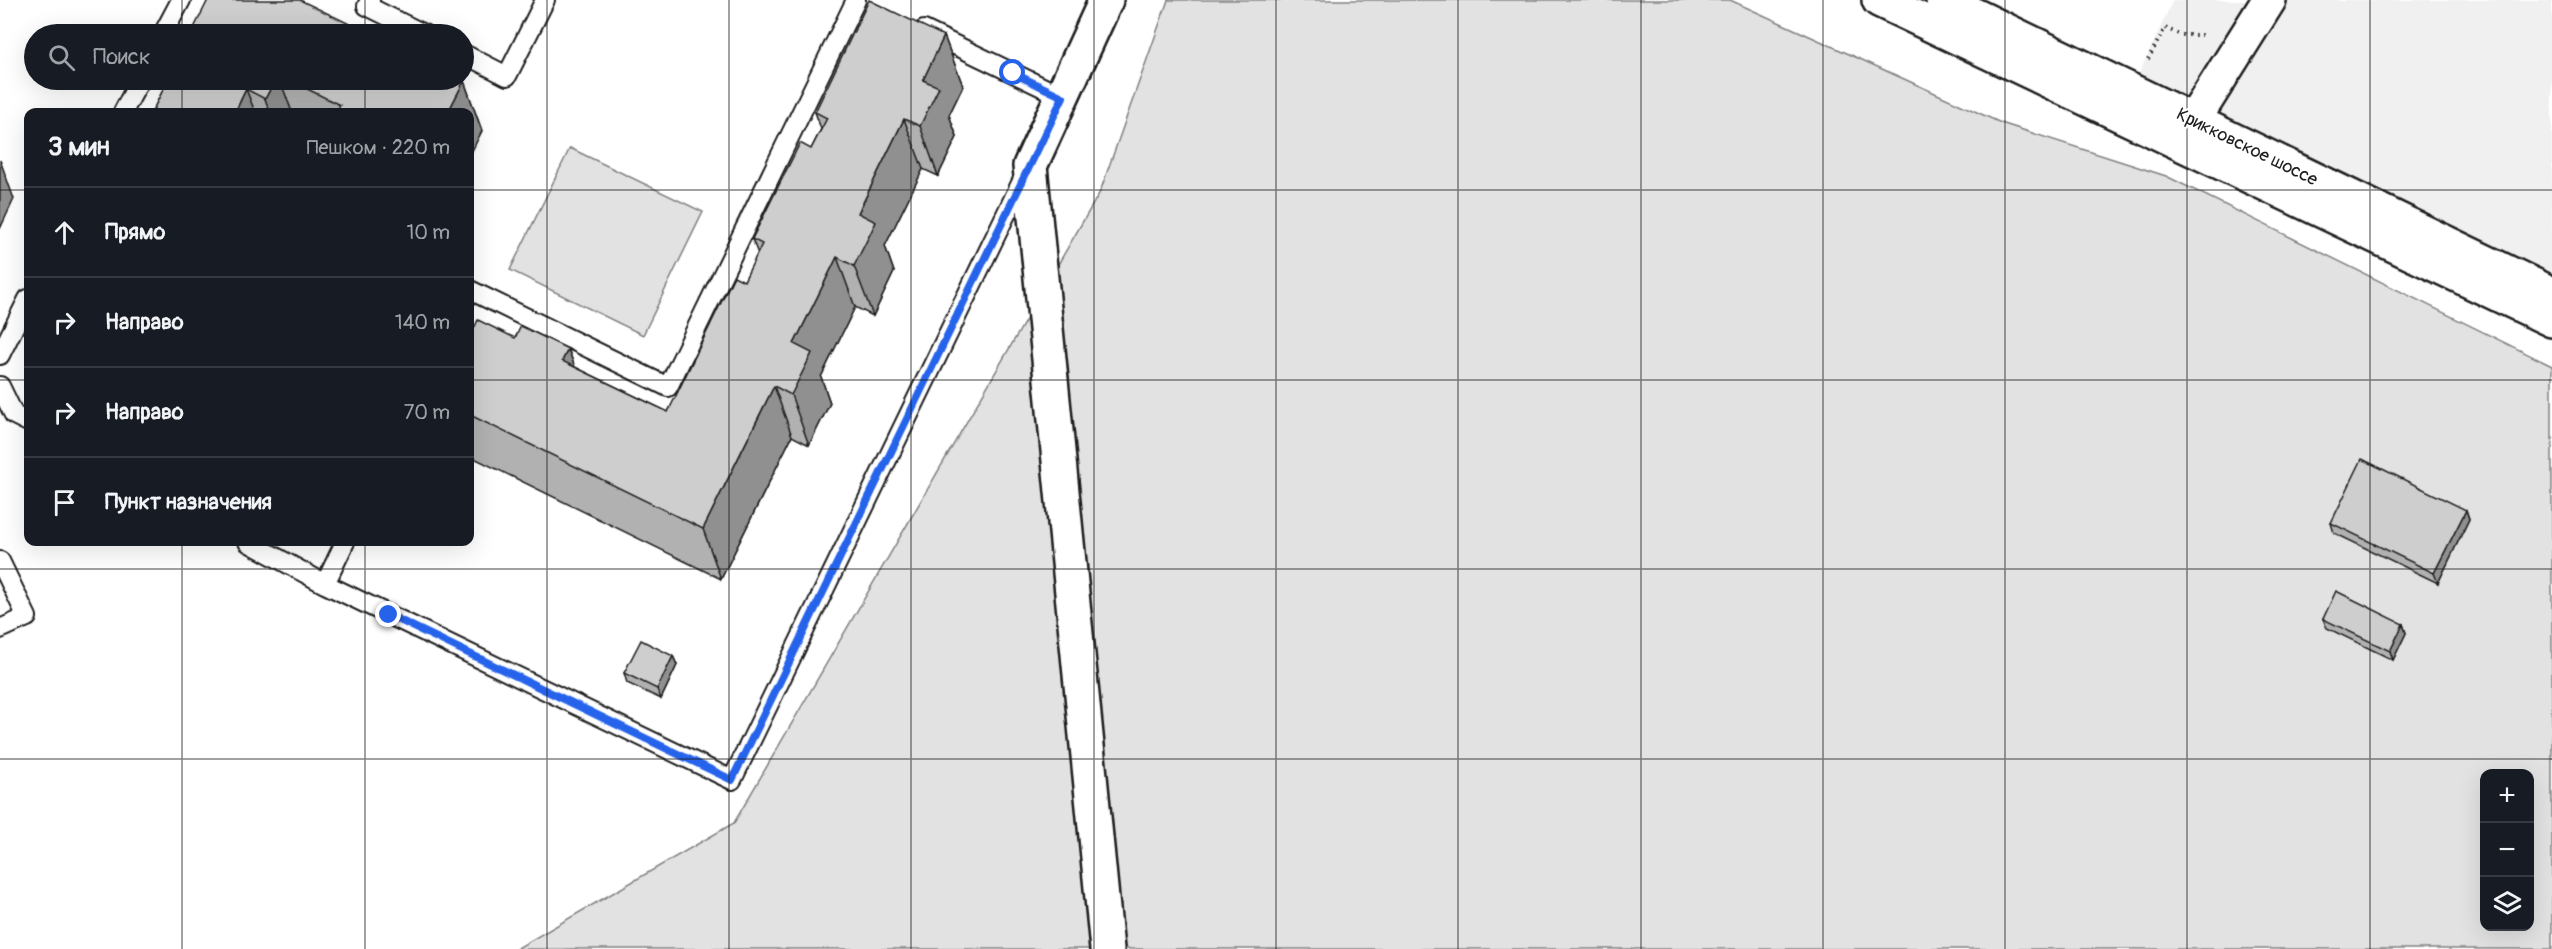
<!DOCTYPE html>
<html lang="ru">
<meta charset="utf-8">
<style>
:root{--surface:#171b24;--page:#242831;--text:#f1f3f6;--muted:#9ea1a6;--line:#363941}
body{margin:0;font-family:Pangolin,sans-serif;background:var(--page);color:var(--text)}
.controls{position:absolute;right:18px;bottom:18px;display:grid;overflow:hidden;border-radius:12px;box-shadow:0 6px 24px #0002}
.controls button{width:54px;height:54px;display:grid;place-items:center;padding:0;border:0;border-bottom:2px solid var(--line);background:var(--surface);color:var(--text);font:30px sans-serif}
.stop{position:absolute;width:18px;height:18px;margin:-14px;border:4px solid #2563eb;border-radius:50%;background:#fff}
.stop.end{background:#2563eb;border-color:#fff;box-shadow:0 2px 6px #0008}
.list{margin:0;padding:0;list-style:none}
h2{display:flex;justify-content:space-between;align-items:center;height:78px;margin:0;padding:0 24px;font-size:26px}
h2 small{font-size:20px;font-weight:400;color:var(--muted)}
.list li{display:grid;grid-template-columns:39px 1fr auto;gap:18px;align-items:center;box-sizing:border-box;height:90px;padding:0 24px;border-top:2px solid var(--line)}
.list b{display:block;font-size:22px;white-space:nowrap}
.list em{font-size:20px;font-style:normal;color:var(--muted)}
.icon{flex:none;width:33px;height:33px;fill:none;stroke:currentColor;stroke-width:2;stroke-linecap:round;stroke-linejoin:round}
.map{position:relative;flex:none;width:2552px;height:949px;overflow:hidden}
.search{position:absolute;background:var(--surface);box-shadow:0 6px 24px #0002;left:24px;top:24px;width:450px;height:66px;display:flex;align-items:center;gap:15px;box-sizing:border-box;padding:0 21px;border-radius:33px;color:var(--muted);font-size:22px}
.panel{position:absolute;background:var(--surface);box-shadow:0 6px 24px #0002;left:24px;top:108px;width:450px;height:438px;border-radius:12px}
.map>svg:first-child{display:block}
</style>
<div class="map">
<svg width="2552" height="949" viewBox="0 0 2552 949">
<rect width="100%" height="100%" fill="#fff"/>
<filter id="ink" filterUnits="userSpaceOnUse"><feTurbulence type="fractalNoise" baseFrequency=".0167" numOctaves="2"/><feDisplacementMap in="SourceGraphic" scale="12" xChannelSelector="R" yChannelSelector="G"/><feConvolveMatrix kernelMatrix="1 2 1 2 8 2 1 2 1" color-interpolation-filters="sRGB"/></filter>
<g filter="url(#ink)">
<path fill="#f0f0f0" d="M2173,0H2552V293L2131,91Z"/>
<path fill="#e2e2e2" stroke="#7f7f7f" stroke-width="1.5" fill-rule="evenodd" d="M1168,0H1730L2001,123L2166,176L2552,366V949H516L734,823L1100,192ZM2484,774H2530V926H2484Z
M570,148L703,212L643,335L510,270Z"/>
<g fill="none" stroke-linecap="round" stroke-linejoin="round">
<g stroke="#1c1c1c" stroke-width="22">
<path id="lane" d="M370,0L367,6L424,34
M924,30L1063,97
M163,34L181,0
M464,54L507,76L545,0
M123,112L140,80
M470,290L668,387L856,0
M0,355L28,299
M0,386L14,415L28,422
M248,542L325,584
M345,542L325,584L732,780L1026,173
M0,561L27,617L0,629"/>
</g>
<g stroke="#1c1c1c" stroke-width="38">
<path id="street" d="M1106,0L1030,166L1107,949
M2193,121L2269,0"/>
</g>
<g stroke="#1c1c1c" stroke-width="38">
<path id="secondary" d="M1879,0L2552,320
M1943,0L2552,294"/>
</g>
<path stroke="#1c1c1c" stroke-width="4" stroke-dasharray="1.5 4.5" stroke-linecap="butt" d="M2148,59L2165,28L2181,35H2203"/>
<use href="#lane" stroke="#fff" stroke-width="18"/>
<use href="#street" stroke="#fff" stroke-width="33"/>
<use href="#secondary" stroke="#fff" stroke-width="33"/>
</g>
<path fill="#b1b1b1" stroke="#1c1c1c" stroke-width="1.5" d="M944,36L963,86L949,115L957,137L938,176L923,169L885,246L894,272L873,316L855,307L821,377L830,403L809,445L792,436L721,579L470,456V337L515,338L568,349L575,367L668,412L744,281L758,254L752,239L811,149L821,129L815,112Z
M168,80H462L464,81L482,131L470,112H152Z
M2466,510L2469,519L2438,583L2334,533L2331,523Z
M2323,619L2403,624L2406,633L2393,660L2327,628Z
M673,656L677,665L661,699L627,683L624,673Z"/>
<path fill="#909090" stroke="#1c1c1c" stroke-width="1.5" d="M944,36L963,86L949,115L957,137L938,176L920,126L923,80Z
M275,80H280L292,112H270L265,99Z
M464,81L482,131L470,155V112H448Z
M246,89L255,112H235Z
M904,119L923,169L885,246L894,272L873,316L854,266L858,213Z
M0,160L14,199L0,229Z
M837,257L855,307L821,377L830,403L809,445L791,395L794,344Z
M568,349L587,399L562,361Z
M774,386L792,436L721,579L703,529Z
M2466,510L2469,519L2438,583L2434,573Z
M2403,624L2406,633L2393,660L2390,651Z
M673,656L677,665L661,699L657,689Z"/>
<path fill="#cecece" stroke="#1c1c1c" stroke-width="1.5" d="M208,0H300L370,34H191Z
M869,0L944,36L923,80L939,87L920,126L904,119L858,213L876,222L854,266L837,257L794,344L812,353L791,395L774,386L703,529L470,415V337L478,320L515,338L521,326L568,349L562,361L668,412L734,276L744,281L762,244L752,239L800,143L811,149L827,118L815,112Z
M168,80H275L265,99L246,89L235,112H152Z
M289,80H462L464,81L448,112H336L340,105Z
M2362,459L2466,510L2434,573L2331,523Z
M2336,591L2403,624L2390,651L2323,619Z
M641,640L673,656L657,689L624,673Z"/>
</g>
<g fill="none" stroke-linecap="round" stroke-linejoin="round" filter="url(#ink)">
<path stroke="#2563eb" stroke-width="8" d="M389,615L732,780L1063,97L1013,73"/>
</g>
<path fill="none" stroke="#1c1c1c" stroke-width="1.5" stroke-opacity="0.55" d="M182,0V34M365,0V34M547,0V949M729,0V949M911,0V949M1094,0V949M1276,0V949M1458,0V949M1641,0V949M1823,0V949M2005,0V949M2187,0V949M2370,0V949M182,80V112M365,80V112M0,190H28M470,190H2552M0,380H28M470,380H2552M182,542V949M365,542V949M0,569H2552M0,759H2552"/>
<g text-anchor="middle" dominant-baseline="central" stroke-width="4.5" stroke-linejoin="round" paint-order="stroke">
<g font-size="18" fill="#1c1c1c" stroke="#fff">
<text transform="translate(2247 147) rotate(26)">Крикковское шоссе</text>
</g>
</g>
</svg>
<div class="controls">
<button>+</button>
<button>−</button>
<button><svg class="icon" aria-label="layers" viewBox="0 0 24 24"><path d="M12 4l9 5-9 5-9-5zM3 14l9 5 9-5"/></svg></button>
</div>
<div class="stop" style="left:1013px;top:73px"></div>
<div class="stop end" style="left:389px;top:615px"></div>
<div class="search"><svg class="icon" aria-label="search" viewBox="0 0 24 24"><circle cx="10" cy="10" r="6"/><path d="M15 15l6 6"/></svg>Поиск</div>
<section class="panel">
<h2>3 мин<small>Пешком · 220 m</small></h2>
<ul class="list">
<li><svg class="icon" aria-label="ahead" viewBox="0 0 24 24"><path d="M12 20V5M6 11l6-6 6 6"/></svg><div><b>Прямо</b></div><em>10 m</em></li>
<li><svg class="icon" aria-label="right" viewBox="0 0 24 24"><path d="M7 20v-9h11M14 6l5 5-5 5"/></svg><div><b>Направо</b></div><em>140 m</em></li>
<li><svg class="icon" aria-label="right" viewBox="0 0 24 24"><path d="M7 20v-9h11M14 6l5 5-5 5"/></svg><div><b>Направо</b></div><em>70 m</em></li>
<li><svg class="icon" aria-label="arrive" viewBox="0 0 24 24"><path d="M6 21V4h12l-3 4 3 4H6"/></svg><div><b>Пункт назначения</b></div></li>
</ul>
</section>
</div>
